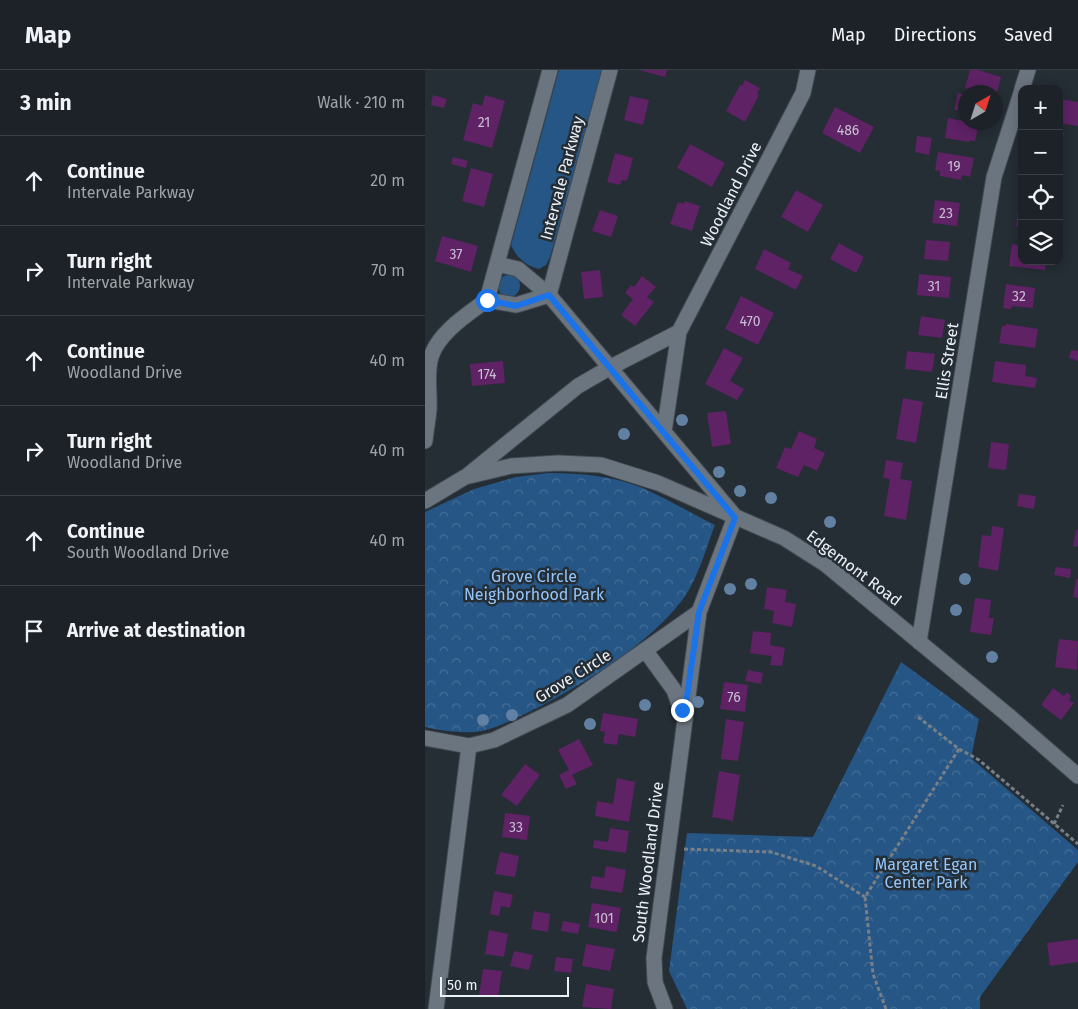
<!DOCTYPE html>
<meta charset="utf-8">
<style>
:root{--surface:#1c2228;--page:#252a30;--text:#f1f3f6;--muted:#a0a4a8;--line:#3a3f45}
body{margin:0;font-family:"Fira Sans",sans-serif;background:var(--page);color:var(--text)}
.controls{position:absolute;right:15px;top:15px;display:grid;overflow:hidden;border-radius:10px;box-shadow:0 2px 12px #0003}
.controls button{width:45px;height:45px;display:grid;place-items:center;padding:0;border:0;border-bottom:1px solid var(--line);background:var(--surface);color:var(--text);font:25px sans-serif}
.compass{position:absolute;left:533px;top:15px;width:45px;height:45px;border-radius:50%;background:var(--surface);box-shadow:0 2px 12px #0003;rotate:39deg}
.scale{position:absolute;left:15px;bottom:12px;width:129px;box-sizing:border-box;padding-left:5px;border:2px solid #ecf1f7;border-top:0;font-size:14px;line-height:18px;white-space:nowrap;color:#ecf1f7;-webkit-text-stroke:4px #252d35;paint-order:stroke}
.stop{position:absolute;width:15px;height:15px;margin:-11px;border:4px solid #1a73e8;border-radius:50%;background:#fff}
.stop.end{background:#1a73e8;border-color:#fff;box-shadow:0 1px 5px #0008}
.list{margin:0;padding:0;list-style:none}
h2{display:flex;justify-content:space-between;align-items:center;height:65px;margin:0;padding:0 20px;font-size:21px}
h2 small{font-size:16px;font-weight:400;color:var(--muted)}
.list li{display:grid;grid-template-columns:32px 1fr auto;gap:15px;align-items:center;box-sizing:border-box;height:90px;padding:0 20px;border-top:1px solid var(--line)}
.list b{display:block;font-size:19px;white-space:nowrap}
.list p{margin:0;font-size:16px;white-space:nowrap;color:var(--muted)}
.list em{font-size:16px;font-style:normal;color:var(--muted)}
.icon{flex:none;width:28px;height:28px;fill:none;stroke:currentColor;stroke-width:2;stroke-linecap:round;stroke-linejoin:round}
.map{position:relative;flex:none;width:653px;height:939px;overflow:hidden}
header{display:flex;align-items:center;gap:30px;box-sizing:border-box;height:70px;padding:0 25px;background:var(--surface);border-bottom:1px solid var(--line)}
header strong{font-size:24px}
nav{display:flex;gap:28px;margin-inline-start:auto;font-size:18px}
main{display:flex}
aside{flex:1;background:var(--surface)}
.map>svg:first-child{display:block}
</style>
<header>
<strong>Map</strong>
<nav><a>Map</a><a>Directions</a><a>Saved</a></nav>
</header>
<main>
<aside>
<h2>3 min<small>Walk · 210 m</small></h2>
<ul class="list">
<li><svg class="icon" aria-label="ahead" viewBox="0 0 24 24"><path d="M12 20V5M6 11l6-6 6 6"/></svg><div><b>Continue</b><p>Intervale Parkway</p></div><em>20 m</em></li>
<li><svg class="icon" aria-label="right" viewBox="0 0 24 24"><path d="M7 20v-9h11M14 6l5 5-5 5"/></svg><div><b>Turn right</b><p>Intervale Parkway</p></div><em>70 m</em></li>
<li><svg class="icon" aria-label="ahead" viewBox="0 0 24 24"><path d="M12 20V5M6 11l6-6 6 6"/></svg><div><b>Continue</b><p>Woodland Drive</p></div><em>40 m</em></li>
<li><svg class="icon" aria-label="right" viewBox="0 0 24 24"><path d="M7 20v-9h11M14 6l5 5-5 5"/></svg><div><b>Turn right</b><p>Woodland Drive</p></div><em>40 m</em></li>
<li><svg class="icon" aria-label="ahead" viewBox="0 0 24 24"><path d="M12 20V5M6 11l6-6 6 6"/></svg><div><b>Continue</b><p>South Woodland Drive</p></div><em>40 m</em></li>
<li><svg class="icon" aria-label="arrive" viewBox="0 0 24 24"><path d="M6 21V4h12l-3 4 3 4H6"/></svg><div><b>Arrive at destination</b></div></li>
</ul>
</aside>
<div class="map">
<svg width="653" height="939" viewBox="0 0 653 939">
<defs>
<pattern id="forest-crowns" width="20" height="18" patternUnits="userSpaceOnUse" patternTransform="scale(1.25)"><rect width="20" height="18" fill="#255685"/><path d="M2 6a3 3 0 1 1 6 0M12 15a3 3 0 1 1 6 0" fill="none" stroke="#456f97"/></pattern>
</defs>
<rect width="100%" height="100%" fill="#252d35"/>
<path fill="#255685" d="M134,0H179L125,187L121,195L114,199C101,196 91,187 86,175Z
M73 216a11 11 0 1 1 22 0a11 11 0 1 1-22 0Z"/>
<path fill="url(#forest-crowns)" d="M123,403C155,403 188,406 218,418C242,429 266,443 290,455C281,478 273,509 258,529C225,573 165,610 116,636C97,645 78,656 57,661C40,664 17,661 0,657V442L49,419L91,407Z
M476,592L554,649L546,688L653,780V792L555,927V939H262L244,901L262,763L388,767Z"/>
<path fill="#5e2265" d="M214,0H242L240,7Z
M545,0H553L576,7L572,22H555L540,18Z
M320,10L335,18L332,24L334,25L320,52L301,41L315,15L317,16Z
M533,23L540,25V42L529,40Z
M8,25L22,29L19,38L6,35Z
M60,25L80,31L67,78L38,70L48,33L57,36Z
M205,26L224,30L218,55L199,50Z
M634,29L653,32V56L634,53Z
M410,37L449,57L435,83L397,63Z
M523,48L548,53V56L553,57L550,71L545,70V72L520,68Z
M634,61L639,62L635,88H634Z
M492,66L507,68L504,85L490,82Z
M265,74L300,93L287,117L252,98Z
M513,82L549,88L545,107L537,105L536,110L515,106V101L510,100Z
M190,83L208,88L202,111L197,110L195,115L182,112Z
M28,87L43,91L41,98L26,94Z
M46,98L68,104L59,137L37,131Z
M371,120L398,135L383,162L356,147Z
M510,130L535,133L532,156L507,153Z
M260,131L275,136L267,161L245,154L253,132L259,134Z
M594,133H597V157L591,156Z
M175,140L193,146L186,167L167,161Z
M17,166L53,176L46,202L10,191Z
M501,170L525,172L523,191L499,189Z
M414,173L439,187L431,203L405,189Z
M587,174L597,176V191H621L620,200L584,196Z
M339,179L366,193L363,199L378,206L371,220L330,199Z
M175,200L178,227L159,229L156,202Z
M494,204L526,207L524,228L492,225Z
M217,206L231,217L222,227L229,232L210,256L196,245L208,229L200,223L206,215L209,217Z
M581,214L610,218L608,238L587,236L586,239L578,238Z
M316,226L349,243L333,275L300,259Z
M496,246L520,250L517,268L493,265Z
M581,254L613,259L610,278L574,273L577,256H581Z
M299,278L318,288L305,311L319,319L312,330L280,314Z
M646,280L653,281V291L644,288Z
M482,281L510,284L507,302L480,299Z
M78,291L80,313L47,316L45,294Z
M570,291L601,295L600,306L612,308L610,318L567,312Z
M478,328L498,332L491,373L471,369Z
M301,341L306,374L287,377L282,343Z
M374,361L392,369L389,378L400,383L392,401L379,395L373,407L351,398L360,377L366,379Z
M566,372L584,374L581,400L563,398Z
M461,390L478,393L475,409L487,411L481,450L459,446L465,409L458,408Z
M594,424L611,426L609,439L592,436Z
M567,456L579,458L573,501L553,497L557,465L566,466Z
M651,460H653V477L648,476Z
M631,497L646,499L645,508L629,505Z
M651,509H653V528L648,527Z
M342,517L362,520L360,532L371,534L367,557L347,553L349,541L339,539Z
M550,528L566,530L564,548H569L566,565L545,562Z
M328,561L346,563L345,575L360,578L357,596L345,595L347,586L325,583Z
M634,569L653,571L652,600L630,597Z
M323,600L338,603L336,614L320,611Z
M299,612L323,615L320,642L295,639Z
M628,618L639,626L642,622L646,626L644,630L649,633L636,650L616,635Z
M178,643L213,649L210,667L194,664L192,675L178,673L180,662L175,661Z
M301,649L319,652L313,691L296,689Z
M154,669L168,695L147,705L152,714L141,719L134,705L144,700L133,680Z
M100,694L115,705L92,736L76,725Z
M294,701L315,705L308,751L287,747Z
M192,708L210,712L204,752L170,746L172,731L188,734Z
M80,743L105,746L102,770L77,767Z
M185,758L204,761L201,783L168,778L169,770L183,772Z
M75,782L94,786L90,807L70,804Z
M181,796L201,800L197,823L165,818L167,806L179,808Z
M69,821L88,825L85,838L76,836L74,846L65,844Z
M167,833L196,838L192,861L190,862L163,857Z
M109,841L125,844L123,862L106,859Z
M138,851L155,854L153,864L136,861Z
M64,860L83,864L79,887L60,884Z
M653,869V892L625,896L622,873Z
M161,874L190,879L185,901L157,896Z
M89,881L108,885L104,900L85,896Z
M131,887L148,889L146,903L129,901Z
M58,899L77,901L73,928L54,925Z
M161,914L189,919L186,939L157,937Z"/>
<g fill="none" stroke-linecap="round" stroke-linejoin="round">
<g stroke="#434a51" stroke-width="17">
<path id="minor" d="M597,19L603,0
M72,194L93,199L124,225L185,0
M62,230L91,235L124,225L308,444
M239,362L254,262L378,23L383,0
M0,371C1,361 3,350 4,340C5,323 1,303 6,287C13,263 43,244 62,230L125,0
M43,405L153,316L184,298L254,262
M0,431L40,407L86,396L133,393L176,395L233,413L359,468L400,494L584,646L653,706
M494,572L569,107L597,20
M220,580L249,620L258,645
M0,668L44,676L69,670L142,635L274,542
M11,939L44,676
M240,939L230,912L229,888L274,542L310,447"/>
</g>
<path stroke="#787f86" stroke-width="3" stroke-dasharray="4 2.5" stroke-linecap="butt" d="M493,647L534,679L554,690L653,774
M629,754L638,735
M259,779L346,782L391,796L440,827
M461,939L448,904L440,827L534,679"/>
<use href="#minor" stroke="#6b757f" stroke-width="15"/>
</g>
<g fill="#6281a2">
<circle cx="257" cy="350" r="6"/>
<circle cx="199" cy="364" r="6"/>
<circle cx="294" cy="402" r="6"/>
<circle cx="315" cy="421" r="6"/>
<circle cx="346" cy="428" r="6"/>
<circle cx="405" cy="452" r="6"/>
<circle cx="540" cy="509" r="6"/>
<circle cx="326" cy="514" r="6"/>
<circle cx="305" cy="519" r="6"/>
<circle cx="531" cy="540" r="6"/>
<circle cx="567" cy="587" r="6"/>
<circle cx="273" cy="632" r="6"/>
<circle cx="220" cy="635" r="6"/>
<circle cx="87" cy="645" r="6"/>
<circle cx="58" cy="650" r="6"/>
<circle cx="165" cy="654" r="6"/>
</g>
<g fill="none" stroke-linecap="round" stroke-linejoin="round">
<path stroke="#1a73e8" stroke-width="6" d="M62,230L91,236L124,225L310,448L274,542L259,648L257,640"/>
</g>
<g text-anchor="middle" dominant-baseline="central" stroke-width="5" stroke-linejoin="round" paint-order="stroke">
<g font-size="14" fill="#c8bdd2">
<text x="59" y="52">21</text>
<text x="423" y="60">486</text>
<text x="529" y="96">19</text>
<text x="521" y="143">23</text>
<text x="31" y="184">37</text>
<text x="509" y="216">31</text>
<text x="594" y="226">32</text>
<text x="325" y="251">470</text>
<text x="62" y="304">174</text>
<text x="309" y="627">76</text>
<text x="91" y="757">33</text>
<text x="179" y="848">101</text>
</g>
<g font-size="16" fill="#ecf1f7" stroke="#252d35">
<text transform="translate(137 108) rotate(-75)">Intervale Parkway</text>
<text transform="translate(306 124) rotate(-63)">Woodland Drive</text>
<text transform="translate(522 291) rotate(-81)">Ellis Street</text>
<text transform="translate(429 498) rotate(37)">Edgemont Road</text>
<text transform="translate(148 606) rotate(-32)">Grove Circle</text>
<text transform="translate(223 792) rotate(-83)">South Woodland Drive</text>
</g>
<g font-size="16" fill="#93c6fc" stroke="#252d35">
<text x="109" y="506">Grove Circle<tspan x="109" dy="18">Neighborhood Park</tspan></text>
<text x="501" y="794">Margaret Egan<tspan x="501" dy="18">Center Park</tspan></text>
</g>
</g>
</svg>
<div class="controls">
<button>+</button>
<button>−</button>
<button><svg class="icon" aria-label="locate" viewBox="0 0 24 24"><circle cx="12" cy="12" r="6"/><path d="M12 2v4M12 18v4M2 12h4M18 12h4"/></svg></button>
<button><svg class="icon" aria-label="layers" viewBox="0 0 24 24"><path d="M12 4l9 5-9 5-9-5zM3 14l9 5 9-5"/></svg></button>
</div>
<svg class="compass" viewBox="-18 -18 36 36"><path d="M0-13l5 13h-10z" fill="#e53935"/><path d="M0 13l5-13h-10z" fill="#a0a4a8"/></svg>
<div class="scale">50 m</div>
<div class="stop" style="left:62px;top:230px"></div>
<div class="stop end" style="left:257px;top:640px"></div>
</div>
</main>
